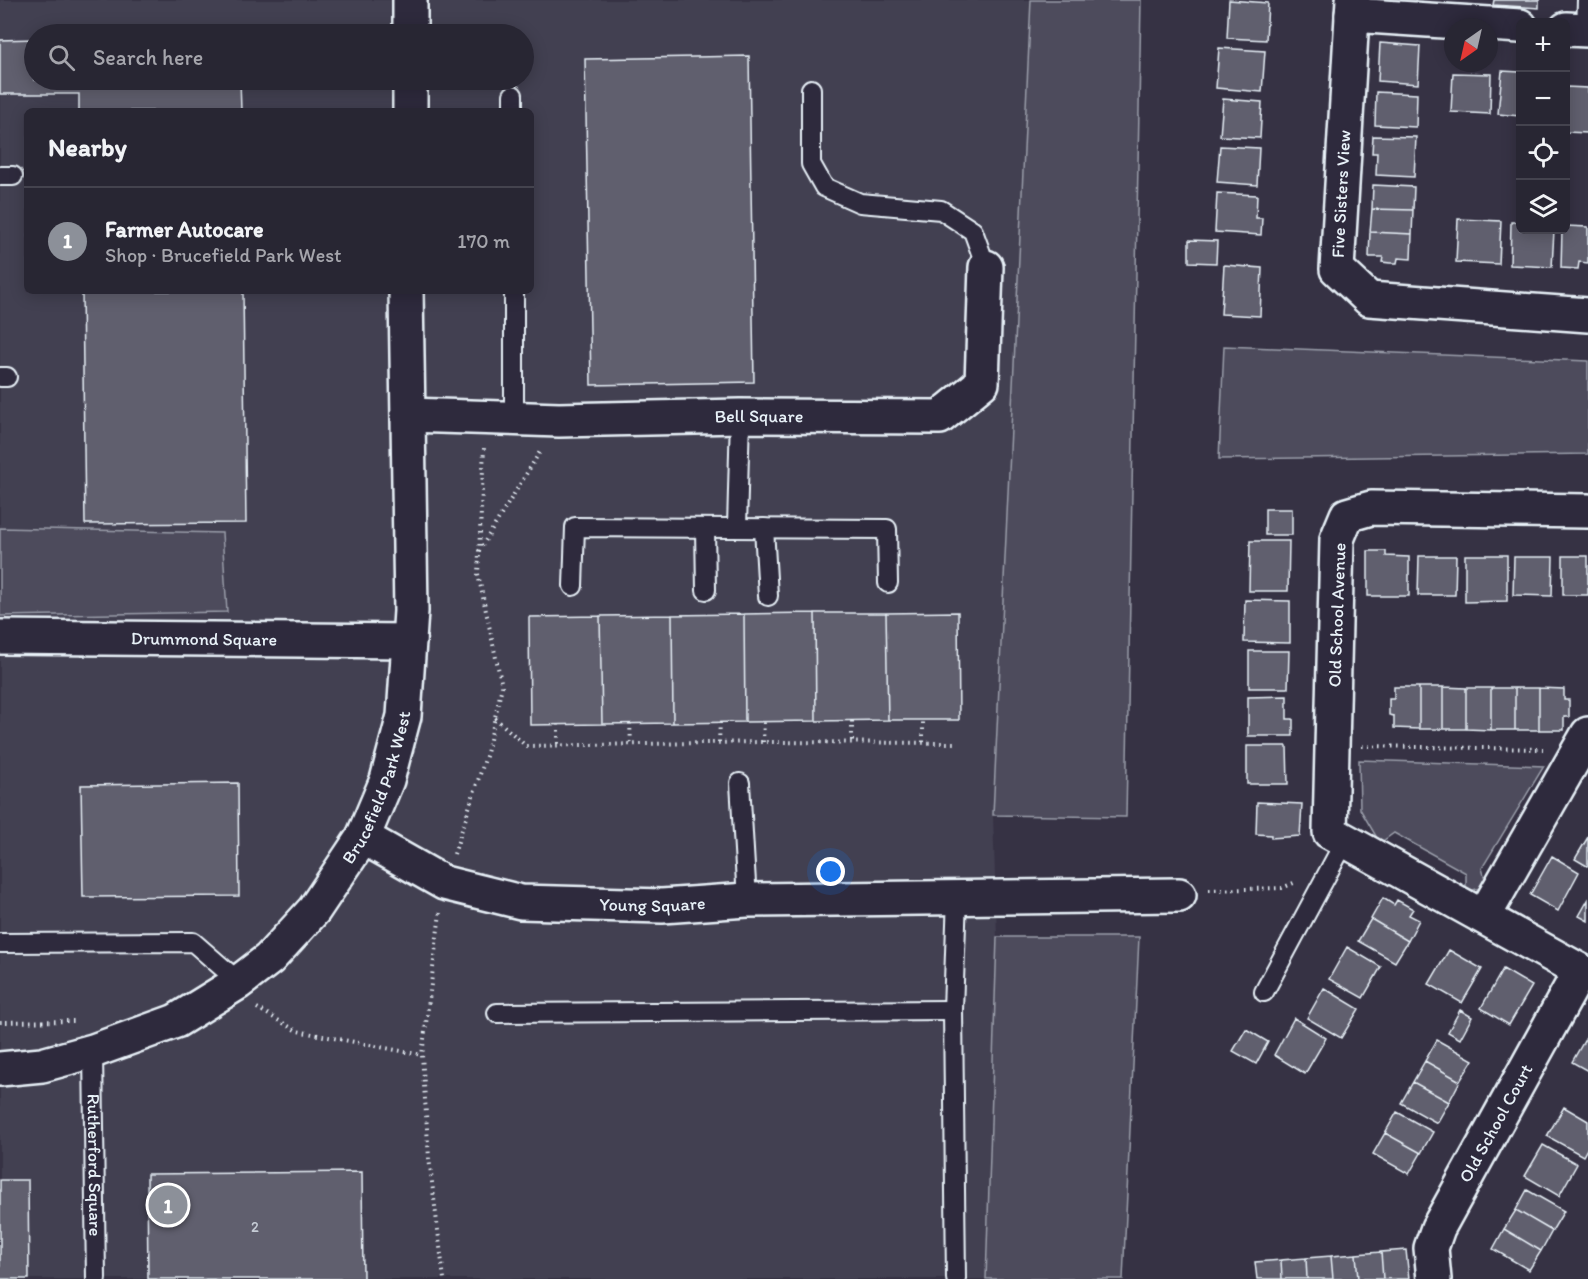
<!DOCTYPE html>
<meta charset="utf-8">
<style>
:root{--surface:#282633;--page:#34323f;--text:#f1f3f6;--muted:#a5a5ac;--line:#44434e;--accent:#8c9099}
body{margin:0;font-family:Itim,sans-serif;background:var(--page);color:var(--text)}
.controls{position:absolute;right:18px;top:18px;display:grid;overflow:hidden;border-radius:9px;box-shadow:0 3px 15px #0003}
.controls button{width:54px;height:54px;display:grid;place-items:center;padding:0;border:0;border-bottom:2px solid var(--line);background:var(--surface);color:var(--text);font:30px sans-serif}
.compass{position:absolute;left:1444px;top:18px;width:54px;height:54px;border-radius:50%;background:var(--surface);box-shadow:0 3px 15px #0003;rotate:214deg}
.you{position:absolute;left:831px;top:872px;width:21px;height:21px;margin:-15px;border:4px solid #fff;border-radius:50%;background:#1a73e8;box-shadow:0 0 0 9px #1a73e833}
.badge{display:grid;place-items:center;width:39px;height:39px;border-radius:50%;background:var(--accent);color:#fff;font-size:20px;font-weight:700}
.pin{position:absolute;translate:-50% -50%;border:3px solid #fff;box-shadow:0 2px 6px #0006}
.list{margin:0;padding:0;list-style:none}
h2{display:flex;justify-content:space-between;align-items:center;height:78px;margin:0;padding:0 24px;font-size:26px}
h2 small{font-size:20px;font-weight:400;color:var(--muted)}
.list li{display:grid;grid-template-columns:39px 1fr auto;gap:18px;align-items:center;box-sizing:border-box;height:108px;padding:0 24px;border-top:2px solid var(--line)}
.list b{display:block;font-size:22px;white-space:nowrap}
.list p{margin:0;font-size:20px;white-space:nowrap;color:var(--muted)}
.list em{font-size:20px;font-style:normal;color:var(--muted)}
.icon{flex:none;width:33px;height:33px;fill:none;stroke:currentColor;stroke-width:2;stroke-linecap:round;stroke-linejoin:round}
.map{position:relative;flex:none;width:1588px;height:1279px;overflow:hidden}
.search{position:absolute;background:var(--surface);box-shadow:0 3px 15px #0003;left:24px;top:24px;width:510px;height:66px;display:flex;align-items:center;gap:15px;box-sizing:border-box;padding:0 21px;border-radius:33px;color:var(--muted);font-size:22px}
.panel{position:absolute;background:var(--surface);box-shadow:0 3px 15px #0003;left:24px;top:108px;width:510px;height:186px;border-radius:9px}
.map>svg:first-child{display:block}
</style>
<div class="map">
<svg width="1588" height="1279" viewBox="0 0 1588 1279">
<rect width="100%" height="100%" fill="#363244"/>
<filter id="ink" filterUnits="userSpaceOnUse"><feTurbulence type="fractalNoise" baseFrequency=".0167" numOctaves="2"/><feDisplacementMap in="SourceGraphic" scale="12" xChannelSelector="R" yChannelSelector="G"/><feConvolveMatrix kernelMatrix="1 2 1 2 8 2 1 2 1" color-interpolation-filters="sRGB"/></filter>
<g filter="url(#ink)">
<path fill="#433f51" fill-rule="evenodd" d="M0,0H1031L993,815L997,937L986,1279H0ZM34,34H524V80H34ZM27,111H531V291H27Z"/>
<path fill="#4d4b5c" stroke="#9a9eaa" stroke-width="1.5" d="M1031,0H1141L1126,817L993,815Z
M1224,346L1588,361V454L1219,459Z
M0,528L222,533L227,612L0,616Z
M1359,760L1544,766L1482,868L1487,886L1466,892V873L1394,833L1380,843L1360,809Z
M997,937H1139L1123,1279H986Z"/>
<path fill="#605e6e" stroke="#e8f1f8" stroke-width="1.5" d="M1229,0L1268,3L1266,40L1227,38Z
M1494,0H1539V8L1493,5Z
M34,39V80H240L241,111H79V94H0V40Z
M1380,43L1420,46L1418,84L1378,81Z
M1219,48L1265,51L1262,92L1216,88Z
M749,56L754,382L591,385L585,59Z
M1502,71L1520,72V116L1498,114Z
M1453,73L1491,74L1490,114L1451,112Z
M1566,87L1588,88V133L1566,132Z
M1376,92L1417,94L1416,127L1375,125Z
M1223,99L1262,102L1260,138L1220,136Z
M1373,136L1416,137L1414,177L1376,175L1377,153H1372Z
M1220,146L1259,148L1257,185L1217,182Z
M1373,185L1414,187L1413,210L1372,209Z
M1217,193L1257,195L1256,218H1262L1261,235L1215,232Z
M1372,209L1413,210L1412,234L1370,232Z
M1458,219L1501,221L1499,264L1456,262Z
M1511,222H1520V230H1554L1552,267L1510,265Z
M1566,226L1588,227V263L1579,262L1578,269L1561,268L1562,230H1566Z
M1370,232L1412,234L1411,259L1398,258L1397,263H1390L1382,262L1383,257H1369Z
M1189,240L1217,241L1216,263L1189,262Z
M1224,265L1262,268L1260,316L1221,314Z
M82,291H243L246,523L85,524Z
M1265,509H1292V535H1265Z
M1250,541H1289L1288,591H1249Z
M1368,551H1386V556L1409,557V596H1368Z
M1465,555H1507V601L1465,602Z
M1419,556H1456L1455,595H1418Z
M1563,556H1588V595H1563Z
M1514,557H1553L1552,596L1513,595Z
M1245,600L1290,601V643L1244,642Z
M958,612L959,720H888L886,613Z
M815,613H886L888,720L816,721Z
M815,613L816,721L745,722L744,614Z
M744,614L745,722L673,723L672,615Z
M672,615L673,723L602,724L600,616Z
M600,616L602,724L530,725L529,617Z
M1249,651H1289L1288,688H1249Z
M1394,687H1419V729L1394,728V716L1389,715V699H1394Z
M1419,687H1443V729H1419Z
M1443,687L1466,688V729H1443Z
M1466,688H1491V730L1466,729Z
M1491,688H1515V730H1491Z
M1515,688H1539V730H1515Z
M1539,688L1564,689V700H1569V717H1564V730H1539Z
M1287,696V719H1293V736H1248V697Z
M1247,746H1287L1288,784H1247Z
M238,783L239,896L83,897L81,785Z
M1257,802L1302,804L1300,836L1271,838V835L1256,834Z
M1588,837V865L1587,866L1575,859Z
M1552,856L1579,872L1558,911L1530,895Z
M1383,898L1394,905L1397,900L1413,909L1409,915L1419,920L1408,941L1371,919Z
M1588,900V921L1579,916Z
M1371,919L1408,941L1395,962L1358,941Z
M1347,947L1381,967L1363,998L1329,979Z
M1449,950L1482,969L1462,1003L1429,984Z
M1503,969L1532,986L1509,1025L1481,1008Z
M1324,988L1359,1009L1341,1038L1307,1018Z
M1460,1010L1472,1017L1460,1039L1448,1032Z
M1294,1018L1326,1038L1305,1074L1274,1055Z
M1246,1029L1268,1042L1256,1064L1233,1051Z
M1588,1034V1071L1572,1062Z
M1437,1040L1473,1060L1460,1081L1425,1061Z
M1425,1061L1460,1081L1449,1102L1413,1082Z
M1413,1082L1449,1102L1437,1123L1401,1103Z
M1564,1107L1588,1121V1147L1583,1156L1547,1136Z
M1397,1112L1433,1132L1421,1153L1385,1133Z
M1385,1133L1421,1153L1409,1174L1373,1154Z
M1543,1145L1577,1164L1559,1196L1525,1176Z
M362,1172L363,1279H148L147,1174Z
M0,1180H28L29,1279H0Z
M1527,1190L1564,1211L1552,1231L1516,1210Z
M1516,1210L1552,1231L1541,1251L1504,1229Z
M1504,1229L1541,1251L1529,1270L1493,1249Z
M1406,1250L1409,1279H1383L1381,1252Z
M1381,1252L1383,1279H1358L1356,1254Z
M1356,1254L1358,1279H1333L1331,1256Z
M1331,1256L1333,1279H1307L1306,1258Z
M1306,1258L1307,1279H1282L1281,1260Z
M1281,1260L1282,1279H1257L1255,1262Z"/>
<g fill="none" stroke-linecap="round" stroke-linejoin="round">
<g stroke="#e8f1f8" stroke-width="22">
<g id="service">
<path d="M1586,30L1587,0"/>
<path d="M811,89V164L824,187L860,203L941,210L973,231L986,267"/>
<path d="M513,95V111"/>
<path d="M0,176H13"/>
<path d="M514,291V419"/>
<path d="M0,377H7"/>
<path d="M737,527L740,416"/>
<path d="M705,528L706,590"/>
<path d="M764,528L768,596"/>
<path d="M573,586L575,527L887,529L888,583"/>
<path d="M740,783L747,900"/>
<path d="M0,943L193,942L239,982"/>
<path d="M1264,992L1345,841"/>
<path d="M497,1013L953,1010"/>
<path id="s1" d="M93,1051L96,1279"/>
<path d="M956,1279L953,1010L957,896"/>
</g>
</g>
<g stroke="#e8f1f8" stroke-width="38">
<g id="minor">
<path d="M1353,0L1337,269L1369,299L1588,315"/>
<path d="M1352,15L1520,26"/>
<path d="M1566,29L1588,30"/>
<path id="s2" d="M408,415L559,420L740,416L940,417L982,383L986,267"/>
<path d="M1588,511L1371,508L1347,515L1337,539L1330,832L1588,975"/>
<path id="s3" d="M0,637L409,641"/>
<path id="s4" d="M363,837L444,883L521,902L662,906L747,900L1179,895"/>
<path d="M1484,916L1588,734"/>
<path id="s5" d="M1434,1279L1431,1248L1438,1228L1580,971"/>
</g>
</g>
<g stroke="#e8f1f8" stroke-width="38">
<g id="tertiary">
<path d="M410,0V34"/>
<path d="M410,111V80"/>
<path id="s6" d="M0,1069L42,1065L93,1051L176,1021L239,982L269,959L314,910L363,837L387,780L404,716L411,611L406,291"/>
</g>
</g>
<path stroke="#e8f1f8" stroke-width="4" stroke-dasharray="1.5 4.5" stroke-linecap="butt" d="M479,551L541,450
M495,718L526,746L763,742L958,743
M852,721V742
M630,723L631,744
M558,724V744
M719,742L720,722
M763,742L764,722
M923,742V720
M1362,746L1543,749
M454,854L487,753L502,686L478,574L484,448
M1209,890L1282,888L1296,882
M440,913L422,1055L429,1158L444,1279
M257,1008L297,1031L422,1055
M0,1022L74,1021"/>
<use href="#service" stroke="#2f2a3d" stroke-width="18"/>
<use href="#minor" stroke="#2f2a3d" stroke-width="33"/>
<use href="#tertiary" stroke="#2f2a3d" stroke-width="33"/>
</g>
</g>
<g text-anchor="middle" dominant-baseline="central" stroke-width="4.5" stroke-linejoin="round" paint-order="stroke">
<g font-size="15" fill="#c6ccd6">
<text x="255" y="1227">2</text>
</g>
<g font-size="18" fill="#e8f1f8" stroke="#2f2a3d">
<text transform="translate(1341 194) rotate(-87)">Five Sisters View</text>
<text stroke="none"><textPath href="#s2" startOffset="351">Bell Square</textPath></text>
<text transform="translate(1337 615) rotate(-88)">Old School Avenue</text>
<text stroke="none"><textPath href="#s3" startOffset="204">Drummond Square</textPath></text>
<text stroke="none"><textPath href="#s6" startOffset="501">Brucefield Park West</textPath></text>
<text stroke="none"><textPath href="#s4" startOffset="304">Young Square</textPath></text>
<text stroke="none"><textPath href="#s5" startOffset="172">Old School Court</textPath></text>
<text stroke="none"><textPath href="#s1" startOffset="114">Rutherford Square</textPath></text>
</g>
</g>
</svg>
<div class="controls">
<button>+</button>
<button>−</button>
<button><svg class="icon" aria-label="locate" viewBox="0 0 24 24"><circle cx="12" cy="12" r="6"/><path d="M12 2v4M12 18v4M2 12h4M18 12h4"/></svg></button>
<button><svg class="icon" aria-label="layers" viewBox="0 0 24 24"><path d="M12 4l9 5-9 5-9-5zM3 14l9 5 9-5"/></svg></button>
</div>
<svg class="compass" viewBox="-18 -18 36 36"><path d="M0-13l5 13h-10z" fill="#e53935"/><path d="M0 13l5-13h-10z" fill="#a5a5ac"/></svg>
<div class="you"></div>
<div class="pin badge" style="left:168px;top:1205px">1</div>
<div class="search"><svg class="icon" aria-label="search" viewBox="0 0 24 24"><circle cx="10" cy="10" r="6"/><path d="M15 15l6 6"/></svg>Search here</div>
<section class="panel">
<h2>Nearby<small></small></h2>
<ul class="list">
<li><span class="badge">1</span><div><b>Farmer Autocare</b><p>Shop · Brucefield Park West</p></div><em>170 m</em></li>
</ul>
</section>
</div>
